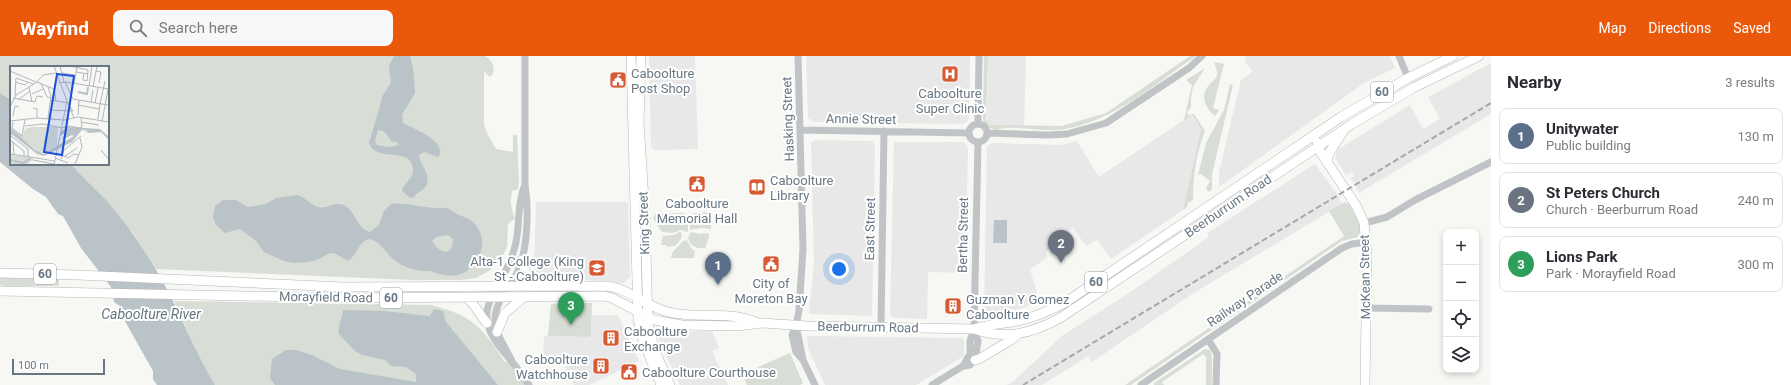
<!DOCTYPE html>
<meta charset="utf-8">
<style>
:root{--surface:#fff;--page:#f7f7f7;--text:#2b2b33;--muted:#7c7c81;--line:#e1e1e2;--accent:#ea580c}
body{margin:0;font-family:Roboto,sans-serif;background:var(--page);color:var(--text)}
.controls{position:absolute;right:12px;bottom:12px;display:grid;overflow:hidden;border-radius:8px;box-shadow:0 2px 6px #0003}
.controls button{width:36px;height:36px;display:grid;place-items:center;padding:0;border:0;border-bottom:1px solid var(--line);background:var(--surface);color:var(--text);font:20px sans-serif}
.scale{position:absolute;left:12px;bottom:10px;width:93px;box-sizing:border-box;padding-left:4px;border:2px solid #687783;border-top:0;font-size:11px;line-height:14px;white-space:nowrap;color:#687783;-webkit-text-stroke:3px #fff;paint-order:stroke}
.you{position:absolute;left:839px;top:213px;width:14px;height:14px;margin:-10px;border:3px solid #fff;border-radius:50%;background:#1a73e8;box-shadow:0 0 0 6px #1a73e833}
.badge{display:grid;place-items:center;width:26px;height:26px;border-radius:50%;background:var(--accent);color:#fff;font-size:13px;font-weight:700}
.pin{position:absolute;translate:-50% -33px;filter:drop-shadow(0 1px 2px #0008)}
.pin::after{content:'';position:absolute;top:21px;width:14px;height:12px;background:inherit;clip-path:polygon(0 0,100% 0,50% 100%)}
.list{margin:0;padding:0;list-style:none}
h2{display:flex;justify-content:space-between;align-items:center;height:52px;margin:0;padding:0 16px;font-size:17px}
h2 small{font-size:13px;font-weight:400;color:var(--muted)}
.list li{display:grid;grid-template-columns:26px 1fr auto;gap:12px;align-items:center;box-sizing:border-box;height:56px;margin:0 8px 8px;padding:0 8px;border:1px solid var(--line);border-radius:8px}
.list b{display:block;font-size:15px;white-space:nowrap}
.list p{margin:0;font-size:13px;white-space:nowrap;color:var(--muted)}
.list em{font-size:13px;font-style:normal;color:var(--muted)}
.icon{flex:none;width:22px;height:22px;fill:none;stroke:currentColor;stroke-width:2;stroke-linecap:round;stroke-linejoin:round}
.map{position:relative;flex:none;width:1491px;height:329px;overflow:hidden}
header{display:flex;align-items:center;gap:24px;box-sizing:border-box;height:56px;padding:0 20px;background:var(--accent);color:#fff}
header strong{font-size:19px}
nav{display:flex;gap:22px;margin-inline-start:auto;font-size:14px}
.search{width:280px;height:36px;background:var(--page);display:flex;align-items:center;gap:10px;box-sizing:border-box;padding:0 14px;border-radius:8px;color:var(--muted);font-size:15px}
main{display:flex}
aside{flex:1;background:var(--surface)}
.map>svg:first-child{display:block}
</style>
<header>
<strong>Wayfind</strong>
<div class="search"><svg class="icon" aria-label="search" viewBox="0 0 24 24"><circle cx="10" cy="10" r="6"/><path d="M15 15l6 6"/></svg>Search here</div>
<nav><a>Map</a><a>Directions</a><a>Saved</a></nav>
</header>
<main>
<div class="map">
<svg width="1491" height="329" viewBox="0 0 1491 329">
<rect width="100%" height="100%" fill="#f7f7f4"/>
<path fill="#e7e8e7" d="M649,0H695L698,93L655,94L651,91Z
M806,0H970L969,60L968,65L961,68L813,66L808,62Z
M988,0H1026L1024,70H992L987,67Z
M1246,0H1390L1395,12L1364,27L1219,131V116L1241,24L1253,15L1245,6Z
M1491,7V58L1359,137L1354,126L1349,123L1354,121L1352,116L1346,119L1335,102L1337,94L1410,49L1423,73L1440,63L1428,41Z
M1191,59L1201,73L1183,154L1111,203L1097,184L1086,190L1073,172L1059,183L1060,185L1046,195L1047,202L1030,213L1039,245L1020,253L984,259L987,90L992,87L1062,89L1077,85L1099,121Z
M815,84L872,85L875,90L872,260L809,258L814,208L811,86Z
M894,86H962L966,88L968,93L965,217L928,216L927,263L893,262L890,259Z
M1315,108L1337,138L1342,148L1192,238L1092,306L1088,300L1042,329H1007L1014,325L1063,279L1126,239L1209,181L1207,177Z
M536,146H628L630,221L623,227L537,220L534,215Z
M592,259H618L639,305L589,329H574L564,308L543,307L544,280L589,281L591,279Z
M712,275L719,292L712,295L728,329H680L656,277L660,276Z
M807,280L962,282L964,284V300L916,329H825L808,292Z"/>
<path fill="#d8ddd5" d="M0,0H485C492,5 498,13 490,21L484,15V68L487,77L496,93L513,96V79H517L519,126L518,133L512,135C510,146 511,152 515,162L508,168L507,191L502,201L489,215L476,222L460,224H413L156,213L133,177L71,108H108V11H11V44L0,37Z
M984,0H988L986,64L989,69L1062,70L1106,57L1190,0H1196C1155,28 1115,64 1065,73C1044,77 1015,68 995,74L986,70L983,64Z
M1214,6L1224,8L1213,52L1219,54L1215,60C1205,52 1199,39 1210,28C1212,25 1217,23 1217,18C1218,15 1215,10 1214,6Z
M1205,12L1193,31L1191,42V51L1187,56L1188,59L1194,58L1205,75C1196,98 1193,120 1193,144L1187,148L1188,150L1183,154L1201,73L1192,59L1184,64L1192,29L1186,24Z
M1230,28L1233,29L1212,118V134L1208,136L1206,132L1210,125L1201,118L1198,119L1206,87L1224,54Z
M1345,146L1346,148L1348,147C1353,156 1365,172 1358,181L1342,185L1131,329H1125L1344,180L1329,155Z
M710,156L711,173L701,172L690,174V162H692L693,157Z
M685,157V162H688V176L680,174L673,177L662,176L653,162L655,158Z
M679,176L682,177L681,183L675,190L666,191V189H661L663,180L674,179Z
M691,176L700,178L708,177L709,181L705,192C696,193 691,191 688,182Z
M687,184L691,192L695,195L694,202H671L672,197L683,185Z
M0,221L59,223V230H4L0,229Z
M174,245L431,249C472,259 482,271 505,306L512,305L529,329H215L205,314Z
M565,247H592L591,279L589,281L548,280L551,248Z
M1205,293L1210,294L1212,300V329H1206V301L1203,298L1162,326L1164,329H1154V327Z
M790,297L803,327L800,329H747L742,318Z"/>
<path fill="#bac3c8" fill-rule="evenodd" d="M394,0H410L413,12L415,37L402,59L403,67C414,73 449,86 438,101L424,96L419,99C420,109 432,119 426,130C423,135 417,136 414,141L410,142L402,135C404,127 414,122 413,113C411,89 377,108 369,87L383,39L391,27L389,10ZM378,74L385,76L391,85L397,86L399,89L389,91L377,89L375,85Z
M0,37L11,44V108H71C82,121 95,133 107,145C125,166 141,188 155,212C178,249 192,292 215,329H157L153,323V315L126,267L120,250L114,246L111,231L81,192L63,160L58,158L46,141L33,133L0,106Z
M297,139C305,141 311,149 318,151C327,153 331,147 339,148C353,149 355,167 365,174C366,175 368,175 370,176L379,169L384,155L391,148C406,146 419,151 434,152C438,153 442,151 446,152C450,153 455,157 459,159C464,161 470,163 473,166C495,187 474,225 445,219C440,218 436,218 431,215C417,216 400,211 390,200C383,193 380,185 369,183C358,186 358,198 348,205L334,197L328,198L317,204L308,206L295,207L284,205L264,196L256,185L240,173L225,177L216,169L213,161L215,150L223,144H236L248,151L266,148L276,142ZM448,179L453,183C453,202 439,197 432,185L436,181Z
M994,164H1007V187H993Z
M434,253L443,255L446,266L498,329H275L270,322L272,303L286,294H296L312,299L340,313L416,326V318L406,311L391,310L385,304L362,299L355,295L339,278C337,268 343,263 343,254L384,255L430,260Z"/>
<g fill="none" stroke-linecap="round" stroke-linejoin="round">
<g stroke="#b4b8bb" stroke-width="10">
<path id="major" d="M631,0L638,263L643,284L661,329
M641,0L639,67L645,159L648,269L655,295L670,329
M1317,86L1321,97L1357,151L1364,167L1367,201L1365,329
M1327,106L1329,97L1344,74
M522,204L530,230
M0,217L78,219L343,231L606,230C629,232 645,250 668,256C691,262 715,257 738,261C744,262 750,264 756,266
M0,235L348,242L605,240L612,242L654,264L682,269L737,270L762,267L807,270L974,273C1005,284 1031,278 1060,262L1352,68L1413,32L1479,0
M467,242C476,249 479,259 487,267
M974,273C988,268 1002,268 1017,265C1033,262 1048,255 1063,248L1341,61L1408,22L1453,0
M497,276L505,257L523,242
M975,304L979,303L1011,284L1018,278"/>
</g>
<path stroke="#c0c4c7" stroke-width="7" d="M798,0L803,193L799,255L796,269L792,279L796,296L803,304
M1399,0L1408,22
M978,68L979,0
M969 77a9 9 0 1 1 18 0a9 9 0 1 1-18 0Z
M800,74L969,77
M987,77L1047,79L1067,78L1106,67L1189,12L1202,0
M524,131C516,151 521,173 514,194C509,212 499,226 491,243C478,269 497,288 513,307C519,314 524,322 529,329
M1364,167L1387,161L1415,144L1491,106
M1366,252L1429,253
M796,269L803,304L815,329
M881,271L884,75
M1208,283L1217,298L1216,329
M512,305C506,292 495,278 495,263C495,246 510,231 517,217C528,194 529,154 525,129V0
M963,310L970,298V285L974,273L978,86
M932,329L963,310L970,309L975,304L978,285L974,273
M1141,329L1342,192L1352,188L1366,186"/>
<use href="#major" stroke="#fff" stroke-width="9"/>
<path stroke="#a2a8ac" stroke-width="2" stroke-dasharray="6 3" stroke-linecap="butt" d="M1023,329L1491,47"/>
</g>
<defs>
<g id="hospital-square" transform="scale(0.9)"><rect x="-9" y="-9" width="18" height="18" rx="4" fill="#d65b34" stroke="#fff"/><path d="M-5-5h3v3.5h4V-5h3V5h-3V1.5h-4V5h-3Z" fill="#fff"/></g>
<g id="civic-square" transform="scale(0.9)"><rect x="-9" y="-9" width="18" height="18" rx="4" fill="#d65b34" stroke="#fff"/><path d="M-.6-6.5H3V-4.5H.6V-3L4-1V1h2V6H-6V1h2V-1L-.6-3ZM-1.2 2.5V6h2.4V2.5Z" fill="#fff"/></g>
<g id="library-square" transform="scale(0.9)"><rect x="-9" y="-9" width="18" height="18" rx="4" fill="#d65b34" stroke="#fff"/><path d="M-6-4Q-3-5.5-.7-3.5V5Q-3 3-6 4ZM6-4Q3-5.5 .7-3.5V5Q3 3 6 4Z" fill="#fff"/></g>
<g id="school-square" transform="scale(0.9)"><rect x="-9" y="-9" width="18" height="18" rx="4" fill="#d65b34" stroke="#fff"/><path d="M0-5L7-2L0 1L-7-2ZM-4 1L0 2.5L4 1V4Q0 6-4 4Z" fill="#fff"/></g>
<g id="building-square" transform="scale(0.9)"><rect x="-9" y="-9" width="18" height="18" rx="4" fill="#d65b34" stroke="#fff"/><path d="M-4-6H4V6H1V3H-1V6H-4ZM-2.5-4.3h1.7v1.8h-1.7ZM.8-4.3h1.7v1.8H.8ZM-2.5-1h1.7V.8h-1.7ZM.8-1h1.7V.8H.8Z" fill="#fff"/></g>
</defs>
<g fill-rule="evenodd">
<use href="#hospital-square" x="950" y="18"/>
<use href="#civic-square" x="618" y="24"/>
<use href="#civic-square" x="697" y="128"/>
<use href="#library-square" x="757" y="131"/>
<use href="#civic-square" x="771" y="208"/>
<use href="#school-square" x="597" y="212"/>
<use href="#building-square" x="953" y="250"/>
<use href="#building-square" x="611" y="282"/>
<use href="#building-square" x="601" y="310"/>
<use href="#civic-square" x="629" y="316"/>
</g>
<g text-anchor="middle" dominant-baseline="central" stroke-width="4" stroke-linejoin="round" paint-order="stroke">
<g fill="#fff" stroke="#95a0a8" stroke-width="1">
<rect x="1371" y="26" width="22" height="20" rx="3"/>
<rect x="34" y="208" width="22" height="20" rx="3"/>
<rect x="1085" y="216" width="22" height="20" rx="3"/>
<rect x="380" y="232" width="22" height="20" rx="3"/>
</g>
<g font-size="12" font-weight="bold" fill="#687783">
<text x="1382" y="36">60</text>
<text x="45" y="218">60</text>
<text x="1096" y="226">60</text>
<text x="391" y="242">60</text>
</g>
<g font-size="13" fill="#687783" stroke="#fff" text-anchor="start">
<text x="631" y="17">Caboolture<tspan x="631" dy="15">Post Shop</tspan></text>
<text x="950" y="37" text-anchor="middle">Caboolture<tspan x="950" dy="15">Super Clinic</tspan></text>
<text x="770" y="124">Caboolture<tspan x="770" dy="15">Library</tspan></text>
<text x="697" y="147" text-anchor="middle">Caboolture<tspan x="697" dy="15">Memorial Hall</tspan></text>
<text x="584" y="205" text-anchor="end">Alta-1 College (King<tspan x="584" dy="15">St - Caboolture)</tspan></text>
<text x="771" y="227" text-anchor="middle">City of<tspan x="771" dy="15">Moreton Bay</tspan></text>
<text x="966" y="243">Guzman Y Gomez<tspan x="966" dy="15">Caboolture</tspan></text>
<text x="624" y="275">Caboolture<tspan x="624" dy="15">Exchange</tspan></text>
<text x="588" y="303" text-anchor="end">Caboolture<tspan x="588" dy="15">Watchhouse</tspan></text>
<text x="642" y="316">Caboolture Courthouse</text>
</g>
<g font-size="13" fill="#687783" stroke="#fff">
<text transform="translate(788 63) rotate(-92)">Hasking Street</text>
<text transform="translate(861 63) rotate(1)">Annie Street</text>
<text transform="translate(1228 150) rotate(-34)">Beerburrum Road</text>
<text transform="translate(644 167) rotate(-92)">King Street</text>
<text transform="translate(870 173) rotate(-89)">East Street</text>
<text transform="translate(963 179) rotate(-89)">Bertha Street</text>
<text transform="translate(1365 221) rotate(-91)">McKean Street</text>
<text transform="translate(326 241) rotate(1)">Morayfield Road</text>
<text transform="translate(1245 243) rotate(-34)">Railway Parade</text>
<text transform="translate(868 271) rotate(1)">Beerburrum Road</text>
</g>
<g font-size="14" font-style="italic" fill="#63777f" stroke="#fff">
<text x="151" y="258">Caboolture River</text>
</g>
</g>
<g transform="translate(10 10)">
<rect width="99" height="99" fill="#f7f7f4"/>
<path d="M0,56L1,62L13,70L15,63L21,61H48L47,80L35,87L28,86L0,63ZM1,89L23,92V94L16,99H0Z" fill="#d8ddd5"/>
<path d="M58,61L90,63L99,71V74L91,66L79,67L75,65H80L72,64L62,76L34,90L27,88L0,67V63L3,64L25,84L34,88L64,70L62,69L52,74L55,67L50,70L51,65Z" fill="#bac3c8"/>
<path fill="none" stroke="#bac3c8" stroke-width="2" d="M68,26L77,28L78,21M0,94L13,97L21,92"/>
<path fill="none" stroke="#b1b8bd" stroke-width="1" d="M44,0L57,35L44,99M50,0L54,16M60,0L78,4L77,15L73,14L74,7M0,5L26,16M86,5L91,6L89,17M66,6L78,8M52,7L65,9M5,16L15,19L18,16M27,16L44,23L46,35M27,16L33,9L46,7M55,16L63,33L98,39M31,17L37,31L41,32M49,17L56,16L99,23M64,17L67,1M79,20L82,0M19,21L22,36M38,21L41,30L38,52M83,21L87,0M22,28L33,23M5,30L6,12L23,18M3,32L25,36L27,30L33,31M8,34L20,25M41,34L58,37L64,52M81,36L83,24M85,37L88,22M90,38L95,15M68,39L89,43M0,41L6,29L27,16M23,42L27,43V52M40,44L63,45L59,39M68,49L69,34M3,50L5,40L9,41M88,53L90,38M0,55L27,52L54,54L68,51L99,56M3,56L2,62L12,70L15,54M71,56L89,59M92,56L98,23M15,60L33,58L52,62L59,60L69,62L72,61L71,52M0,69L18,83V91M0,74L14,85V90M3,76L4,89M91,84L99,94M0,88L27,92M52,89L58,92L64,88L69,89M55,90L67,82M27,92L44,95M45,92L58,97M51,93L54,84L71,70M23,94L44,98M65,98L72,81L70,72"/>
<path fill="#1d4ed8" fill-opacity="0.15" stroke="#1d4ed8" stroke-width="2" d="M47,8L64,10L52,89L34,86Z"/>
<rect width="99" height="99" fill="none" stroke="#687783" stroke-width="2"/>
</g>
</svg>
<div class="controls">
<button>+</button>
<button>−</button>
<button><svg class="icon" aria-label="locate" viewBox="0 0 24 24"><circle cx="12" cy="12" r="6"/><path d="M12 2v4M12 18v4M2 12h4M18 12h4"/></svg></button>
<button><svg class="icon" aria-label="layers" viewBox="0 0 24 24"><path d="M12 4l9 5-9 5-9-5zM3 14l9 5 9-5"/></svg></button>
</div>
<div class="scale">100 m</div>
<div class="you"></div>
<div class="pin badge" style="left:718px;top:229px;background:#5c6f8a">1</div>
<div class="pin badge" style="left:1061px;top:207px;background:#6b7280">2</div>
<div class="pin badge" style="left:571px;top:269px;background:#2e9e5b">3</div>
</div>
<aside>
<h2>Nearby<small>3 results</small></h2>
<ul class="list">
<li><span class="badge" style="background:#5c6f8a">1</span><div><b>Unitywater</b><p>Public building</p></div><em>130 m</em></li>
<li><span class="badge" style="background:#6b7280">2</span><div><b>St Peters Church</b><p>Church · Beerburrum Road</p></div><em>240 m</em></li>
<li><span class="badge" style="background:#2e9e5b">3</span><div><b>Lions Park</b><p>Park · Morayfield Road</p></div><em>300 m</em></li>
</ul>
</aside>
</main>
